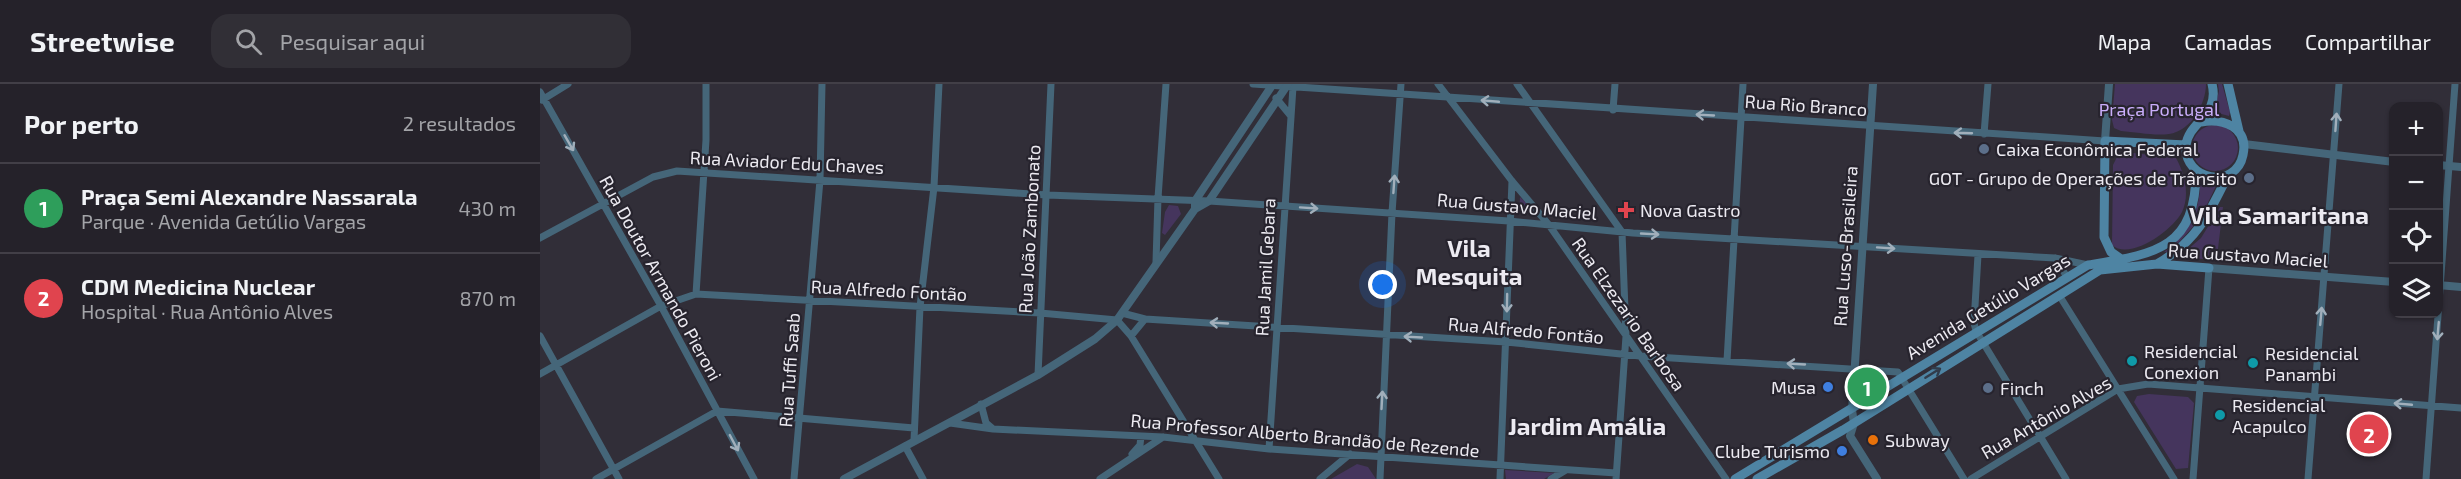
<!DOCTYPE html>
<html lang="pt">
<meta charset="utf-8">
<style>
:root{--surface:#25222a;--page:#312f36;--text:#f1f3f6;--muted:#a3a4a8;--line:#423f47;--accent:#d93025}
body{margin:0;font-family:"Exo 2",sans-serif;background:var(--page);color:var(--text)}
.controls{position:absolute;right:18px;top:18px;display:grid;overflow:hidden;border-radius:12px;box-shadow:0 2px 4px #0004}
.controls button{width:54px;height:54px;display:grid;place-items:center;padding:0;border:0;border-bottom:2px solid var(--line);background:var(--surface);color:var(--text);font:30px sans-serif}
.you{position:absolute;left:843px;top:201px;width:21px;height:21px;margin:-15px;border:4px solid #fff;border-radius:50%;background:#1a73e8;box-shadow:0 0 0 9px #1a73e833}
.badge{display:grid;place-items:center;width:39px;height:39px;border-radius:50%;background:var(--accent);color:#fff;font-size:20px;font-weight:700}
.pin{position:absolute;translate:-50% -50%;border:3px solid #fff;box-shadow:0 2px 6px #0006}
.list{margin:0;padding:0;list-style:none}
h2{display:flex;justify-content:space-between;align-items:center;height:78px;margin:0;padding:0 24px;font-size:26px}
h2 small{font-size:20px;font-weight:400;color:var(--muted)}
.list li{display:grid;grid-template-columns:39px 1fr auto;gap:18px;align-items:center;box-sizing:border-box;height:90px;padding:0 24px;border-top:2px solid var(--line)}
.list b{display:block;font-size:22px;white-space:nowrap}
.list p{margin:0;font-size:20px;white-space:nowrap;color:var(--muted)}
.list em{font-size:20px;font-style:normal;color:var(--muted)}
.icon{flex:none;width:33px;height:33px;fill:none;stroke:currentColor;stroke-width:2;stroke-linecap:round;stroke-linejoin:round}
.map{position:relative;flex:none;width:1921px;height:395px;overflow:hidden}
header{display:flex;align-items:center;gap:36px;box-sizing:border-box;height:84px;padding:0 30px;background:var(--surface);border-bottom:2px solid var(--line)}
header strong{font-size:28px}
nav{display:flex;gap:33px;margin-inline-start:auto;font-size:21px}
.search{width:420px;height:54px;background:var(--page);display:flex;align-items:center;gap:15px;box-sizing:border-box;padding:0 21px;border-radius:18px;color:var(--muted);font-size:22px}
main{display:flex}
aside{flex:1;background:var(--surface)}
.map>svg:first-child{display:block}
</style>
<header>
<strong>Streetwise</strong>
<div class="search"><svg class="icon" aria-label="search" viewBox="0 0 24 24"><circle cx="10" cy="10" r="6"/><path d="M15 15l6 6"/></svg>Pesquisar aqui</div>
<nav><a>Mapa</a><a>Camadas</a><a>Compartilhar</a></nav>
</header>
<main>
<aside>
<h2>Por perto<small>2 resultados</small></h2>
<ul class="list">
<li><span class="badge" style="background:#2e9e5b">1</span><div><b>Praça Semi Alexandre Nassarala</b><p>Parque · Avenida Getúlio Vargas</p></div><em>430 m</em></li>
<li><span class="badge" style="background:#e0444e">2</span><div><b>CDM Medicina Nuclear</b><p>Hospital · Rua Antônio Alves</p></div><em>870 m</em></li>
</ul>
</aside>
<div class="map">
<svg width="1921" height="395" viewBox="0 0 1921 395">
<rect width="100%" height="100%" fill="#312e38"/>
<path fill="#45355d" d="M1575,0H1666C1666,20 1651,47 1629,50C1614,52 1596,48 1581,47L1574,44L1572,36Z
M1678,0H1682L1690,28L1689,32L1674,28L1679,7Z
M1652 64a23 23 0 1 1 46 0a23 23 0 1 1-46 0Z
M1585,68L1636,74C1645,90 1650,111 1642,128C1633,146 1590,177 1572,161L1573,81L1577,73Z
M1660,96L1676,99V102L1660,135L1630,168H1624C1649,150 1661,126 1660,96Z
M980,113L993,125L992,129L979,128Z
M629,121L638,122L641,130L625,151L622,149L625,128Z
M1680,123H1683L1677,173L1673,176L1639,173L1661,154Z
M1320,292L1342,294V298L1323,310L1320,308Z
M1609,310L1648,313L1654,319L1648,384L1636,385L1594,318L1597,312Z
M817,380L828,383L836,395H791Z
M965,386L1014,389L1004,395H966Z"/>
<g fill="none" stroke-linecap="round" stroke-linejoin="round">
<path stroke="#456679" stroke-width="7" d="M713,0L1565,57
M898,0L972,97L1009,141L1186,395
M977,0L1082,148L1086,252L1076,395
M0,8L121,222L214,395
M736,14L750,31
M2,16L28,0
M1073,26L1075,0
M1444,50L1448,0
M0,154L113,93L137,87L507,111L669,117L969,137L1093,149L1515,174L1548,181
M1438,171L1434,239L1436,247L1526,395
M1515,174L1527,193
M616,178L618,114L626,0
M156,210L166,56V0
M1519,211L1634,395
M582,229L605,235L966,258L1100,272L1358,288L1424,395
M0,252L79,395
M591,252L605,235
M1187,277L1203,0
M0,290L121,222L156,210L500,229L577,236L591,252L679,395
M498,291L511,0
M410,339L453,345L446,339L441,320
M453,345L623,353L729,365L1076,389
M374,356L380,223L394,103L399,0
M365,362L383,395
M729,365L753,3
M592,370L600,361L601,352
M56,395L177,327L374,344
M254,395L280,96L282,0
M560,395L623,353
M780,395L810,370
M840,395L852,129L861,0
M960,395L972,97
M1011,395L1026,386
M1431,395L1578,305L1608,300L1921,324
M1653,395L1669,184
M1768,395L1799,0
M1886,395L1915,0"/>
<path stroke="#456679" stroke-width="8" d="M1333,0L1312,326L1314,339L1310,352L1337,395
M1565,57L1569,0
M1704,60L1854,78
M1898,81L1921,83
M655,125V117L733,0
M1669,184L1854,198
M1898,201L1921,203
M304,395L498,291L555,255L577,236L655,125L669,117L748,0"/>
<path stroke="#4e84a3" stroke-width="9" d="M1688,0L1699,47
M1661,38C1683,34 1709,43 1703,71C1696,106 1643,97 1646,61C1649,37 1680,32 1672,0
M1581,175L1571,168L1564,153L1565,57L1646,61
M1617,180C1657,157 1669,130 1688,91
M1195,395L1548,181C1614,170 1656,166 1656,87
M1217,395L1303,346L1560,186L1617,180L1669,184"/>
</g>
<defs><path id="oneway-shaft" d="M-6 0H5M1.5-3L5.5 0L1.5 3" fill="none" stroke-width="1.6" stroke-linecap="round" stroke-linejoin="round" transform="scale(1.5)"/></defs>
<g stroke="#a1afbb">
<use href="#oneway-shaft" transform="translate(950 17) rotate(-175)"/>
<use href="#oneway-shaft" transform="translate(1165 31) rotate(-177)"/>
<use href="#oneway-shaft" transform="translate(1796 38) rotate(-86)"/>
<use href="#oneway-shaft" transform="translate(1423 49) rotate(-178)"/>
<use href="#oneway-shaft" transform="translate(29 59) rotate(60)"/>
<use href="#oneway-shaft" transform="translate(854 100) rotate(-86)"/>
<use href="#oneway-shaft" transform="translate(769 124) rotate(4)"/>
<use href="#oneway-shaft" transform="translate(1110 150) rotate(3)"/>
<use href="#oneway-shaft" transform="translate(1346 164) rotate(4)"/>
<use href="#oneway-shaft" transform="translate(967 219) rotate(91)"/>
<use href="#oneway-shaft" transform="translate(1781 232) rotate(-85)"/>
<use href="#oneway-shaft" transform="translate(679 239) rotate(-177)"/>
<use href="#oneway-shaft" transform="translate(1898 247) rotate(95)"/>
<use href="#oneway-shaft" transform="translate(873 253) rotate(-177)"/>
<use href="#oneway-shaft" transform="translate(1256 280) rotate(-177)"/>
<use href="#oneway-shaft" transform="translate(842 316) rotate(-87)"/>
<use href="#oneway-shaft" transform="translate(1863 320) rotate(-175)"/>
<use href="#oneway-shaft" transform="translate(194 359) rotate(62)"/>
</g>
<use stroke="#313c4b" href="#oneway-shaft" transform="translate(1393 289) rotate(-32)"/>
<g fill="#5c6f8a" stroke="#27242e" stroke-width="2">
<circle cx="1444" cy="65" r="6"/>
<circle cx="1709" cy="94" r="6"/>
<circle cx="1448" cy="304" r="6"/>
</g>
<path fill="#e0444e" stroke="#27242e" stroke-width="2" d="M1083 117h6v6h6v6h-6v6h-6v-6h-6v-6h6z"/>
<g fill="#0f9aa8" stroke="#27242e" stroke-width="2">
<circle cx="1592" cy="277" r="6"/>
<circle cx="1713" cy="279" r="6"/>
<circle cx="1680" cy="331" r="6"/>
</g>
<g fill="#3f7fe0" stroke="#27242e" stroke-width="2">
<circle cx="1288" cy="303" r="6"/>
<circle cx="1302" cy="367" r="6"/>
</g>
<circle fill="#e8710a" stroke="#27242e" stroke-width="2" cx="1333" cy="356" r="6"/>
<g text-anchor="middle" dominant-baseline="central" stroke-width="4.5" stroke-linejoin="round" paint-order="stroke">
<g font-size="18" fill="#eceaf1" stroke="#27242e">
<text transform="translate(1266 21) rotate(4)">Rua Rio Branco</text>
<text transform="translate(247 78) rotate(3)">Rua Aviador Edu Chaves</text>
<text transform="translate(977 122) rotate(5)">Rua Gustavo Maciel</text>
<text transform="translate(489 145) rotate(-87)">Rua João Zambonato</text>
<text transform="translate(1305 162) rotate(-86)">Rua Luso-Brasileira</text>
<text transform="translate(1708 171) rotate(4)">Rua Gustavo Maciel</text>
<text transform="translate(725 183) rotate(-87)">Rua Jamil Gebara</text>
<text transform="translate(121 194) rotate(61)">Rua Doutor Armando Pieroni</text>
<text transform="translate(349 206) rotate(3)">Rua Alfredo Fontão</text>
<text transform="translate(1448 222) rotate(-31)">Avenida Getúlio Vargas</text>
<text transform="translate(1089 230) rotate(55)">Rua Elzezario Barbosa</text>
<text transform="translate(986 246) rotate(5)">Rua Alfredo Fontão</text>
<text transform="translate(249 286) rotate(-86)">Rua Tuffi Saab</text>
<text transform="translate(1506 333) rotate(-30)">Rua Antônio Alves</text>
<text transform="translate(765 351) rotate(5)">Rua Professor Alberto Brandão de Rezende</text>
</g>
<g font-size="18" fill="#caaefb" stroke="#27242e">
<text x="1619" y="25">Praça Portugal</text>
</g>
<g font-size="18" fill="#eceaf1" stroke="#27242e" text-anchor="start">
<text x="1456" y="65">Caixa Econômica Federal</text>
<text x="1697" y="94" text-anchor="end">GOT - Grupo de Operações de Trânsito</text>
<text x="1100" y="126">Nova Gastro</text>
<text x="1604" y="267">Residencial<tspan x="1604" dy="21">Conexion</tspan></text>
<text x="1725" y="269">Residencial<tspan x="1725" dy="21">Panambi</tspan></text>
<text x="1276" y="303" text-anchor="end">Musa</text>
<text x="1460" y="304">Finch</text>
<text x="1692" y="321">Residencial<tspan x="1692" dy="21">Acapulco</tspan></text>
<text x="1345" y="356">Subway</text>
<text x="1290" y="367" text-anchor="end">Clube Turismo</text>
</g>
<g font-size="24" font-weight="bold" fill="#eceaf1" stroke="#27242e">
<text x="1739" y="130">Vila Samaritana</text>
<text x="929" y="163">Vila<tspan x="929" dy="28">Mesquita</tspan></text>
<text x="1047" y="341">Jardim Amália</text>
</g>
</g>
</svg>
<div class="controls">
<button>+</button>
<button>−</button>
<button><svg class="icon" aria-label="locate" viewBox="0 0 24 24"><circle cx="12" cy="12" r="6"/><path d="M12 2v4M12 18v4M2 12h4M18 12h4"/></svg></button>
<button><svg class="icon" aria-label="layers" viewBox="0 0 24 24"><path d="M12 4l9 5-9 5-9-5zM3 14l9 5 9-5"/></svg></button>
</div>
<div class="you"></div>
<div class="pin badge" style="left:1327px;top:303px;background:#2e9e5b">1</div>
<div class="pin badge" style="left:1829px;top:350px;background:#e0444e">2</div>
</div>
</main>
